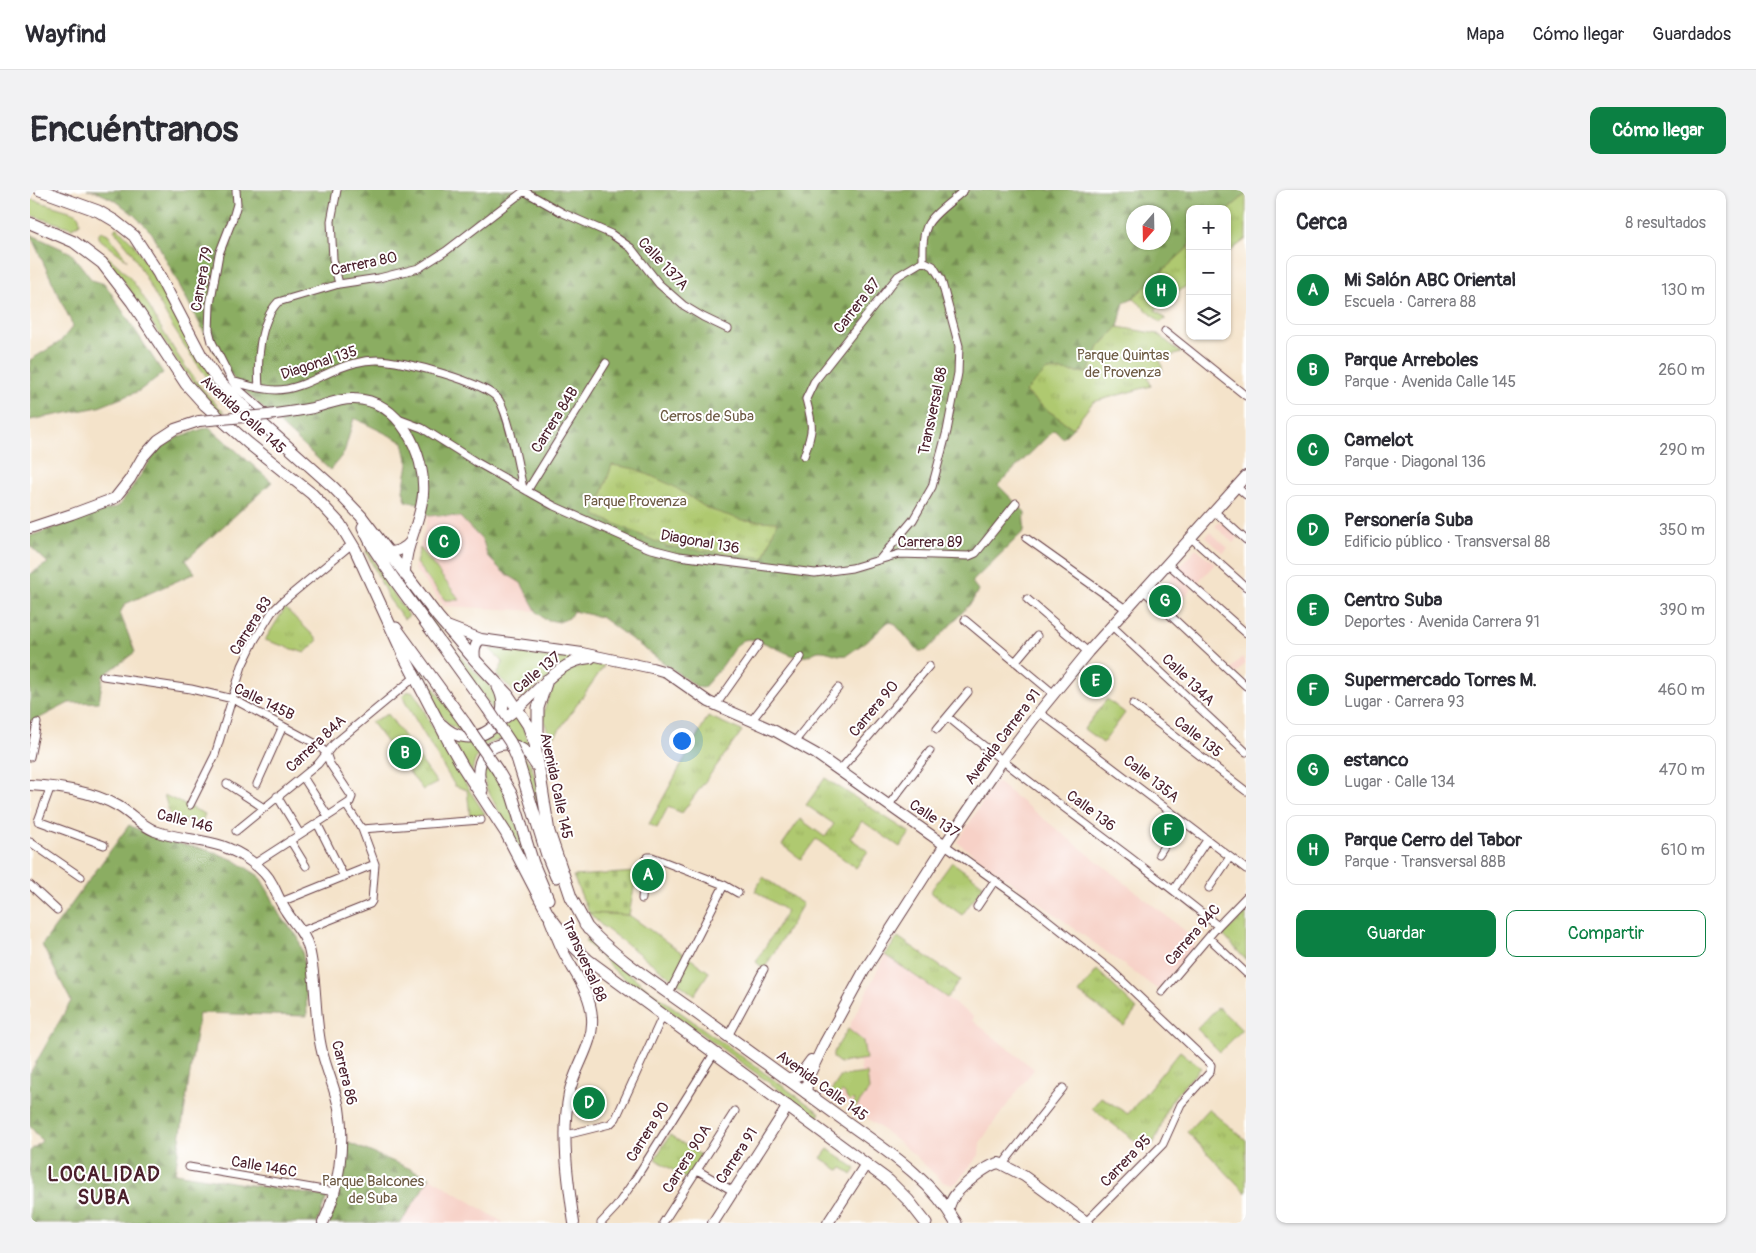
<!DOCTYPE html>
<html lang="es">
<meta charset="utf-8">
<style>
:root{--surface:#fff;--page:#f2f2f3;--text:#2b2b33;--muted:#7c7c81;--line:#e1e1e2;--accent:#0b8043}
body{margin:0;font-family:Pangolin,sans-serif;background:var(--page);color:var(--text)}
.controls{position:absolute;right:15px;top:15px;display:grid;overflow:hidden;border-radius:10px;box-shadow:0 1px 4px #0004}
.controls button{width:45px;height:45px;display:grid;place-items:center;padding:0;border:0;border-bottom:1px solid var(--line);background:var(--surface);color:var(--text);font:25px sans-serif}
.compass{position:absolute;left:1096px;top:15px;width:45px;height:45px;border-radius:50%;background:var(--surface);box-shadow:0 1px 4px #0004;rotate:200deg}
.you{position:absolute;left:651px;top:550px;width:18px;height:18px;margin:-12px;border:4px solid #fff;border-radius:50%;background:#1a73e8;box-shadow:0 0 0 8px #1a73e833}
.badge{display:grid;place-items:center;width:32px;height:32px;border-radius:50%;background:var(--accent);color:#fff;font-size:16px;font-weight:700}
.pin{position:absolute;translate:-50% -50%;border:2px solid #fff;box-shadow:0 1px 5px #0006}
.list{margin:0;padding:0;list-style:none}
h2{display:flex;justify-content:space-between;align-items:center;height:65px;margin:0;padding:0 20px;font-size:21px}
h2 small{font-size:16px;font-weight:400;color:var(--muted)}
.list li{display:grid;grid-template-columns:32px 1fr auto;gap:15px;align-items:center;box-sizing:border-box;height:70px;margin:0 10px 10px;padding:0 10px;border:1px solid var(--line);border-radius:10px}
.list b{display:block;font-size:19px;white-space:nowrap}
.list p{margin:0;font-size:16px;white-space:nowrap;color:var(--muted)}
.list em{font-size:16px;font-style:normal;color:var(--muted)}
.actions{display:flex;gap:10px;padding:15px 20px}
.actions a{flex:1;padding:11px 0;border:1px solid var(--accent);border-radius:10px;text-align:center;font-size:18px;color:var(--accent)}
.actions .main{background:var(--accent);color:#fff}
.icon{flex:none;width:28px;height:28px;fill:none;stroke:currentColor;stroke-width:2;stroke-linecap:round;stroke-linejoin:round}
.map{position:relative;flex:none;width:1216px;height:1033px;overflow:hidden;border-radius:10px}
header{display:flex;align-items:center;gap:30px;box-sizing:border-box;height:70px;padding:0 25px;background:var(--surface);border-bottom:1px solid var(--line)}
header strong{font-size:24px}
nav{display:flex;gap:28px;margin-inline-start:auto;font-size:18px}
.intro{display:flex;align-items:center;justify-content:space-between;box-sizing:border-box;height:120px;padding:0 30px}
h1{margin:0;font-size:35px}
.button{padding:12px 22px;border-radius:10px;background:var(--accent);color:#fff;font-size:18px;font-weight:700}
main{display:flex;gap:30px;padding:0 30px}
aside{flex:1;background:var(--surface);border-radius:10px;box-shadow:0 1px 4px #0004}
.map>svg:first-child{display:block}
</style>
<header>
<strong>Wayfind</strong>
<nav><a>Mapa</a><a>Cómo llegar</a><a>Guardados</a></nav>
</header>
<div class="intro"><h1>Encuéntranos</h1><a class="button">Cómo llegar</a></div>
<main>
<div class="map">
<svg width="1216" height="1033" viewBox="0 0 1216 1033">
<defs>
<pattern id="forest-firs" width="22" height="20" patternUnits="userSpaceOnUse" patternTransform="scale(1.25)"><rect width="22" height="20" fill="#8bad62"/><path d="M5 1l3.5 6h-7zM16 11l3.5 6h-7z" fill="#748c51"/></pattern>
<pattern id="cemetery-stones" width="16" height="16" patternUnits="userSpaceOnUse" patternTransform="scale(1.25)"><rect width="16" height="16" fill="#afc96f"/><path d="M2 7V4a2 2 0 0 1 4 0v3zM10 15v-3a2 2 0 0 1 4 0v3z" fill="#98ac60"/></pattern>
<pattern id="park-tufts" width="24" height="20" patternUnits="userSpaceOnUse" patternTransform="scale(1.25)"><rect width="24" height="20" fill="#afc96f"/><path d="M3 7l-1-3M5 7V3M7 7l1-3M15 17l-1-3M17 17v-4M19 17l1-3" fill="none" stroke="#98ac60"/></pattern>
</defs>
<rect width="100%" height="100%" fill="#fff"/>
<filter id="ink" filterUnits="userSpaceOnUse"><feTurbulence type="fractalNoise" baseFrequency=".02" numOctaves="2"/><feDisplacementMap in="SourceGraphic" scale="10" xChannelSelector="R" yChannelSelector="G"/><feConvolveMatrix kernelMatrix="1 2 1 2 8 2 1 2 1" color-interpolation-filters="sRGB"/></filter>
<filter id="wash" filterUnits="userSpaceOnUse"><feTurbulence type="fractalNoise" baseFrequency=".0096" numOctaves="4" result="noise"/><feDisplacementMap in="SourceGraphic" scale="20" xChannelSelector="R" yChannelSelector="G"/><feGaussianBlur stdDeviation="1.12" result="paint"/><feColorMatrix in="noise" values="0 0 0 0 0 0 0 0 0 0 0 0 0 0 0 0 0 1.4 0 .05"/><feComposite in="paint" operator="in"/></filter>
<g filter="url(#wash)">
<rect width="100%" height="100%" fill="#f4e3ca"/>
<path fill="#f7d1c7" d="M408,325L430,327L453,351L458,367L473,382L491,393L506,421L414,416L384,379L398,326Z
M1190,331L1208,348L1203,353L1185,336Z
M1180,342L1198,358L1193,363L1176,347Z
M1166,358L1185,374L1166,394L1149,378Z
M1145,382L1162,399L1154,408L1137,392Z
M1212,467L1216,473L1206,484L1201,479Z
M966,591L1168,751L1128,800L927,652Z
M855,765L944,827L942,830L1004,879L962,935L950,953L949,965L928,991L922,995L913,992L880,961L801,900L811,886L831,883L830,871L810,873L803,868V863L818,839Z
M400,987L474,1033H371Z"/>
<path fill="#afc96f" stroke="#7c744d" d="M0,9L46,23L49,27L50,33L42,38L0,25Z
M87,37L103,53L209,220H207L185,198L160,164L142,136L101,61L84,40Z
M71,41L78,44L97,70L68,48V44Z
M62,56C76,65 89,75 100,88C114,105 123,125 134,143C151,172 171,200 195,223H189L149,174L95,93L81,75L60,59Z
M390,358L430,410H415L386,373Z
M338,360L356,393L379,426L374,429L359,409L336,361Z
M367,387L432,468L460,497L466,505L468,515L467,525Z
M374,456L437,544L419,535L409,522Z
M459,458L531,469L532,463L549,465L492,508H490L467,485L473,473Z
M558,474L574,476L525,546L519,543C517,539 514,533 514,528C513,521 516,515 518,509C527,487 536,480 558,474Z
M382,501C392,513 397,528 404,541C420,570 437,597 455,624L440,626L437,600L425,596L375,512L373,506L377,502Z
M487,525L502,559C474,544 447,547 442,583L419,545C455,559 461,550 487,525Z
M489,562L500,573L504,584L513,634Z
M455,570L472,593L500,674L497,675L456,597L452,580Z
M559,723L599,725L679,782L664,805L571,735Z
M557,749L618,799L790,923L787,927L587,783L555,751Z
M818,839L833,851L836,869L810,873L803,868V863Z
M837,883L839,900L823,921L820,918L825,911L823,909L820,912L817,909L815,904L812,902L805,908L799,904L811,886Z
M798,959L826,979L822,985L813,978L808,980L791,968Z"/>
<path fill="url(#forest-firs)" stroke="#6a6646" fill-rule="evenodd" d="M57,0H1216V4L1197,21V19H1160V56L1103,108L1094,112L1088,137L1069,157L1058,183L1017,180L995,202L1016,219L1043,238L1033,248L1024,240L968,295L995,322L994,341L942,392L948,400L942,412L896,461H888L864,433L858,432L840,449L817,465C806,467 799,460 788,461C784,462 781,465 777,466C773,467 766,466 762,465C749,461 724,444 712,451C703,457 699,467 693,475C687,483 680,490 673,498L667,497L571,427L543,421L539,428L529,432L514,429L507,422L491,393L473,382L458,367L453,351L430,327L408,325L399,326L388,313L376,311L373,300L378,274L373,252L324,228L314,263L300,280L209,196L185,163L122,43L103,24L86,11L65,1ZM1104,22H1134V52H1104Z
M0,44L41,63L62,90L75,94L133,183L109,201L69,217L0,230V170L30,152L43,136Z
M179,237L242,292L156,370L165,383L95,414L90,423L105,462L73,486L69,512L39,513L0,533V384L18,373L0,356V346L89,316L128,260L148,247Z
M99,635L127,649L178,660L204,670L229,686L241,706L249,724L268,747L272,760L275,779L277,826L169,823L145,983L297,1007L287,1033H0V961L12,951L0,936V883L41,811L12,755Z
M314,951L400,987L371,1033H297C311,1014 311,974 314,951Z"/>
<path fill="url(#cemetery-stones)" stroke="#7c744d" d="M607,682L599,725L559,723L543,686Z"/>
<path fill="url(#park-tufts)" stroke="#7c744d" d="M1216,4V49L1197,64V21Z
M1160,56V93L1125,120L1136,129L1130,132L1103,108Z
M1088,137L1128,144L1151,163L1130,169L1133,181L1118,187L1121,196L1063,212L1043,238L1016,219L995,202L1017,180L1058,183L1069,157Z
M582,275L606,279L643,296L678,319L712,330L747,332L734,368L636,356L565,325Z
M255,418L288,450L275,463L235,450Z
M1077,509L1095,523L1073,553L1054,539Z
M358,524L407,593L393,600L341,532Z
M678,526L712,541L652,623L638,617L627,638L619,634Z
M795,588L880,643L870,657L832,631L820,648L838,661L826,678L786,649L771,669L752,655L770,629L795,647L804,634L776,615Z
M134,605L175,624L171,634L141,628Z
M922,672L954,695L932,725L900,702Z
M733,687L773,714L734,779L726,772L757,721L725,701Z
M1216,723V770L1193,745Z
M868,747L930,790L917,808L855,765Z
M1067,780L1107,819L1094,836L1049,803Z
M1188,817L1212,840L1190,862L1167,839Z
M1150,861L1171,878C1160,890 1145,903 1138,917C1129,935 1133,942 1117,960L1062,918L1071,907L1098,924Z
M1178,919L1216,950V1003L1157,942Z
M640,945L672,966L657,989L625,969Z"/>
</g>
<g filter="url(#ink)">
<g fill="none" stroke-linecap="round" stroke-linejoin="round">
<g stroke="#643c43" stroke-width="9">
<path id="street" d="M206,0L207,14L203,28L189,64L180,115L179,140L182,152L202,191L207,198L238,225
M307,0L301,31L303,69L309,94
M893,71C893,59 892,47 897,36C902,24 924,10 934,0
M1135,141L1216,206
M202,191C216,195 231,200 246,200C274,200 298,179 325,173C332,171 340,170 347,170C371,170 456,192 469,210C480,228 488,277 493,298
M229,198C227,172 229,132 248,112L309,94L349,88L389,78L416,61L494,1L533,23L581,44L601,58L629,94L653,115L673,127L698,139
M368,229L392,238L446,272L524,316L618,358L649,366L785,383L822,378L869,364L939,366L946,363L986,313
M774,266C784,238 783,236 776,209L784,192L868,86L893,71
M1206,296L1216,305
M497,301L576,173
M1184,321L1216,350
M996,348L1097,420
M1161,348L1216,397
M850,369L883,330L902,297L917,241L928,183L929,156L911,89L903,76L893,71
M1138,374L1216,443
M1114,401L1216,496
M997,409L1058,462
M935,430L1024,504
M1082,436L1216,562
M985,472L1007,446
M73,486L161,499L203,509L288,555L296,563L300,574L322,607L320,612L224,674
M1103,514L1216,601
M686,515L729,454
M1009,522L1216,679
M918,527C1006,600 1100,664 1188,736
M722,530L771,467
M907,539L938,502
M765,551L808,498
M0,567L7,533
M810,580L899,476
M273,587L298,626
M197,594L234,618
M227,594L253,536
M21,596L8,631L74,655
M247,606L270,644
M160,615L185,565L212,476L224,451L242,422L252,412L322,354
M858,616L900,561
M287,633L314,687
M332,639L451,630
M206,641L288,574L304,554L385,487
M260,650L276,676
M0,652L51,687
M915,655L995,712L1082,781L1181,875L1180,882L1151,914L1133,954L1056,1032
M1129,664L1151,630
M0,695L27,720
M1179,698L1200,667
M1144,699L1177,650
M612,709L615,671L618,667H622L694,695L708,703
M251,712L345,674
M947,717L965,690
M272,741L340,714L342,711L345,674L332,639L316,615
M1179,748L1216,783
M1132,802L1188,736L1216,707
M639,803L694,695
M698,846L734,779
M536,945L580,934L586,928L633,825
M973,974L1033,898
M159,977L305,1002
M667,980L703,1001
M571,1033L586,1017L604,991L685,862
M633,1033L705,921"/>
</g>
<g stroke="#643c43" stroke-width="12">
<path id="secondary" d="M238,225C253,223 268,221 283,218C296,215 310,208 324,209C369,209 396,264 393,304C391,332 374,357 375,385
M0,338L42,324L85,308L100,289L112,268L128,250L145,239L169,231
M358,362C368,362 375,359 381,351
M417,436L451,449L552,463L622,478L636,482L679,512L745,541L786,564L915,655
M445,470C444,461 444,454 451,449
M466,535C473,529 481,524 488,518C510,499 529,470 561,468
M0,595C29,597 62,601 88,616C102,624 109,634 125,641C146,649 170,649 192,656C209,662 234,677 242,694C247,703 250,712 256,721C264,734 275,743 279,759C287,791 284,825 291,857C295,877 305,897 309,918C315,954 309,1001 293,1033
M520,730C525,742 529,754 535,765C546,785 561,804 562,828C564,855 544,878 539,904C531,945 538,992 544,1033
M756,889L770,885L781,870
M776,903L778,888L794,854L834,781L918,650L972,571L1009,522L1058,462L1216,286
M918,1020C920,1015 921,1010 925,1005C932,996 958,974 969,973L994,986L1058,1033
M683,1033L758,916
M798,1033L836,974"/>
</g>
<g stroke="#643c43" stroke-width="13">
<path id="primary" d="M10,0L68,21L85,31L104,46L128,83L171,165L186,188L217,220L303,297L331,326L408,427L445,470L478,505L498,535L505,554L519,642L541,707L558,739
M0,33L44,52L72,73L102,112L156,194L175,215L218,253L282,304L310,334L325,359L375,468L420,554L433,577L476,643L518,724L540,753L558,770L859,991L878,1010L896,1033
M333,337L344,359L364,389L458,519
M366,438L435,533
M412,535C441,565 488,533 468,497
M508,552V518L517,490
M487,568L517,665L526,687
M468,581L482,605L503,673L518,709
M452,600C436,556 484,536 506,575
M555,735C584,767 623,792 658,817C712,856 765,895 818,933C858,962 901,989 926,1033"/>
</g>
<use href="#street" stroke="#fff" stroke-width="7"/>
<use href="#secondary" stroke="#fff" stroke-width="10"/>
<use href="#primary" stroke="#fff" stroke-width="11"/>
<g stroke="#643c43" stroke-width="12" stroke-linecap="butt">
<path id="secondary-bridge" d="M169,231L238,225"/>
</g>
<g stroke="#643c43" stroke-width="13" stroke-linecap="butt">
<path id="primary-bridge" d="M458,519L480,552L487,568
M435,533L468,581"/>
</g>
<use href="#secondary-bridge" stroke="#fff" stroke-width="10"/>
<use href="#primary-bridge" stroke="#fff" stroke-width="11"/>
</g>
</g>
<g text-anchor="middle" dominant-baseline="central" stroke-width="4" stroke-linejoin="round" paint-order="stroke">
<g font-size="15" fill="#4a1f2b" stroke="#fff">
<text transform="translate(334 74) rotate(-12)">Carrera 80</text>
<text transform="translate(633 74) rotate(47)">Calle 137A</text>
<text transform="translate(172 89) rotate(-80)">Carrera 79</text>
<text transform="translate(827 116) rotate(-52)">Carrera 87</text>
<text transform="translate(289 173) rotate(-18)">Diagonal 135</text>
<text transform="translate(903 221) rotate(-78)">Transversal 88</text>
<text transform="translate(213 225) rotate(42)">Avenida Calle 145</text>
<text transform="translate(525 230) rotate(-58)">Carrera 84B</text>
<text transform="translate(670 352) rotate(10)">Diagonal 136</text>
<text x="900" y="352">Carrera 89</text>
<text transform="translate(221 436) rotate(-58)">Carrera 83</text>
<text transform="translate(507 483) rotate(-39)">Calle 137</text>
<text transform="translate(1158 490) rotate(44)">Calle 134A</text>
<text transform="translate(234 512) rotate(26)">Calle 145B</text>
<text transform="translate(844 519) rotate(-50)">Carrera 90</text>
<text transform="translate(973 547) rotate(-53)">Avenida Carrera 91</text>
<text transform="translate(1168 547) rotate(38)">Calle 135</text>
<text transform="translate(286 554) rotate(-43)">Carrera 84A</text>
<text transform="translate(1121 589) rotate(38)">Calle 135A</text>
<text transform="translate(526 596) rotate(78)">Avenida Calle 145</text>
<text transform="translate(1061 621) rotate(37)">Calle 136</text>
<text transform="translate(904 629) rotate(34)">Calle 137</text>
<text transform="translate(155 631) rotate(14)">Calle 146</text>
<text transform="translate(1163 745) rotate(-49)">Carrera 94C</text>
<text transform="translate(554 770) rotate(66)">Transversal 88</text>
<text transform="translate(314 883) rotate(76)">Carrera 86</text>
<text transform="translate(792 896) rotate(36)">Avenida Calle 145</text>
<text transform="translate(618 942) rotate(-58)">Carrera 90</text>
<text transform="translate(707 966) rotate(-57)">Carrera 91</text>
<text transform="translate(657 969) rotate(-58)">Carrera 90A</text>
<text transform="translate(1096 971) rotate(-46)">Carrera 95</text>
<text transform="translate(234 977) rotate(10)">Calle 146C</text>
</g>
<g font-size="15" fill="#6d5a43" stroke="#fff">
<text x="1093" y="165">Parque Quintas<tspan x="1093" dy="17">de Provenza</tspan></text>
<text x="677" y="226">Cerros de Suba</text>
<text x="605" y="311">Parque Provenza</text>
<text x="343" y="991">Parque Balcones<tspan x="343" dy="17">de Suba</tspan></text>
</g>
<g font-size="20" font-weight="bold" letter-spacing="1" fill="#4a1f2b" stroke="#fff">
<text x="74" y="984">LOCALIDAD<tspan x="74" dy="23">SUBA</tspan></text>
</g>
</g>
</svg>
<div class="controls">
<button>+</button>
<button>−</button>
<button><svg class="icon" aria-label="layers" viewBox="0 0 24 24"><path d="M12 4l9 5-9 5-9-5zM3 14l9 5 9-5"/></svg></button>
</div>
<svg class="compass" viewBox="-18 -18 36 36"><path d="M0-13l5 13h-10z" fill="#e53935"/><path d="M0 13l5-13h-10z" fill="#7c7c81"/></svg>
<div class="you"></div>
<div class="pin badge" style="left:618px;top:685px">A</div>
<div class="pin badge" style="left:375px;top:563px">B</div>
<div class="pin badge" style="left:414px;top:352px">C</div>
<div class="pin badge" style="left:559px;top:913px">D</div>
<div class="pin badge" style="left:1066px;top:491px">E</div>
<div class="pin badge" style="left:1138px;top:640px">F</div>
<div class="pin badge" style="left:1135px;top:411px">G</div>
<div class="pin badge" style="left:1131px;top:101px">H</div>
</div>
<aside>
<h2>Cerca<small>8 resultados</small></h2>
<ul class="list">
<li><span class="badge">A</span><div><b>Mi Salón ABC Oriental</b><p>Escuela · Carrera 88</p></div><em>130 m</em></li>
<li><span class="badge">B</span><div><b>Parque Arreboles</b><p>Parque · Avenida Calle 145</p></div><em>260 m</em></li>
<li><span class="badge">C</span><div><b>Camelot</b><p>Parque · Diagonal 136</p></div><em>290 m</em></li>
<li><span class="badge">D</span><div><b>Personería Suba</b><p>Edificio público · Transversal 88</p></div><em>350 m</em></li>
<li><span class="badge">E</span><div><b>Centro Suba</b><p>Deportes · Avenida Carrera 91</p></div><em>390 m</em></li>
<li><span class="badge">F</span><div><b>Supermercado Torres M.</b><p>Lugar · Carrera 93</p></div><em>460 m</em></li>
<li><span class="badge">G</span><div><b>estanco</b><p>Lugar · Calle 134</p></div><em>470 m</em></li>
<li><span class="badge">H</span><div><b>Parque Cerro del Tabor</b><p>Parque · Transversal 88B</p></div><em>610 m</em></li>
</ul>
<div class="actions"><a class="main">Guardar</a><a>Compartir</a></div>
</aside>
</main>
